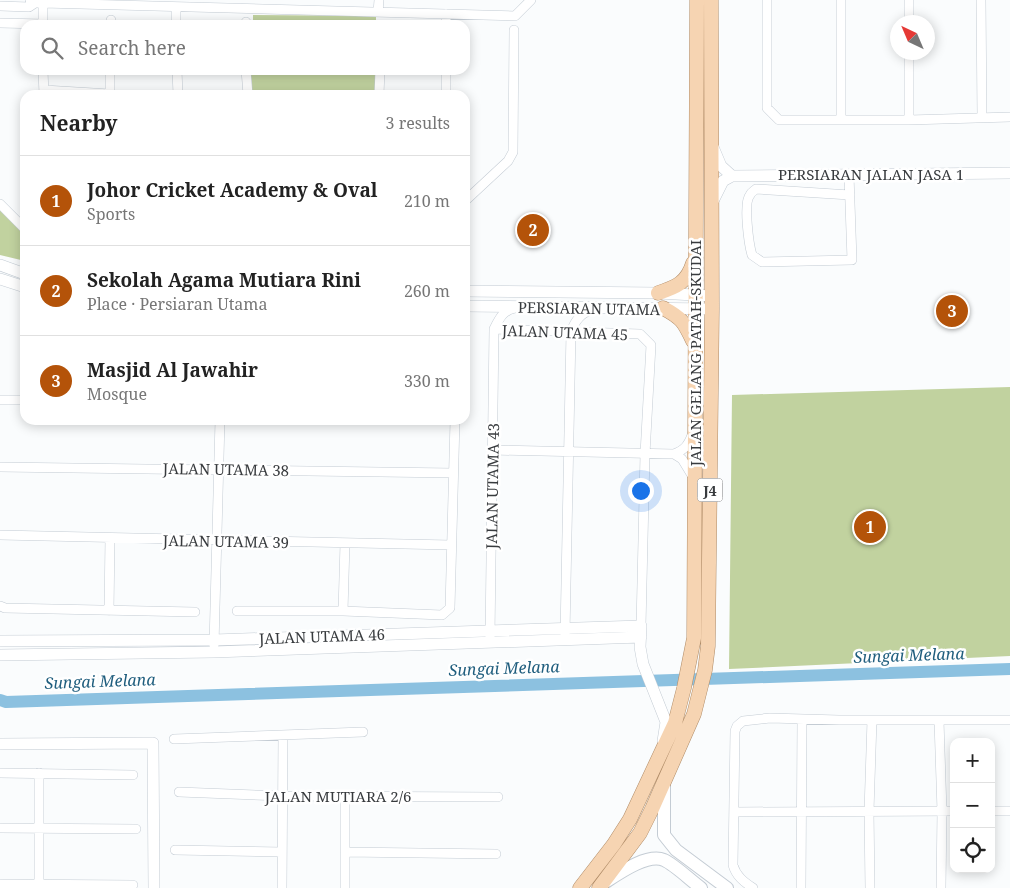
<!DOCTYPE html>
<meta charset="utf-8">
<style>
:root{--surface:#fff;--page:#f6f6f6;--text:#222;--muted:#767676;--line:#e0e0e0;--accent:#b45309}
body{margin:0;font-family:"Noto Serif",serif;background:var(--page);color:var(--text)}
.controls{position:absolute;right:15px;bottom:15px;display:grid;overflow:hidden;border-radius:10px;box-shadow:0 2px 12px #0003}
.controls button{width:45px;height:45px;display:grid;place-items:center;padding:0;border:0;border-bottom:1px solid var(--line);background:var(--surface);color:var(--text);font:25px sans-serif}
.compass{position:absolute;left:890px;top:15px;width:45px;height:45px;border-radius:50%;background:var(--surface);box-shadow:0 2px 12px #0003;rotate:316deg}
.you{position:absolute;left:640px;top:490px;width:18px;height:18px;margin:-12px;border:4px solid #fff;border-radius:50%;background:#1a73e8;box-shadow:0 0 0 8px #1a73e833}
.badge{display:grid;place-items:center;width:32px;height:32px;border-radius:50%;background:var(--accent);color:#fff;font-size:16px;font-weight:700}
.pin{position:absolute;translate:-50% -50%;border:2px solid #fff;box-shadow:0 1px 5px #0006}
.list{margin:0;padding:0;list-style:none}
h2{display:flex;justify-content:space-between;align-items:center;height:65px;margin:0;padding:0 20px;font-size:21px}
h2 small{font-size:16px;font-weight:400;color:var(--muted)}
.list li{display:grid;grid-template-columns:32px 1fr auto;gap:15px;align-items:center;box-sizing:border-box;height:90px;padding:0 20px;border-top:1px solid var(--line)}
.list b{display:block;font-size:19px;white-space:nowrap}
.list p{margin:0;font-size:16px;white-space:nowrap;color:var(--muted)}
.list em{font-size:16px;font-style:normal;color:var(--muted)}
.icon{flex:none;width:28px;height:28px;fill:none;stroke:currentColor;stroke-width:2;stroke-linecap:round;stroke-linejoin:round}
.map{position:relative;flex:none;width:1010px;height:888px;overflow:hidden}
.search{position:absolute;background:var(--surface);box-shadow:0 2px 12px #0003;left:20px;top:20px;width:450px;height:55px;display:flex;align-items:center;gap:12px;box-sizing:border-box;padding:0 18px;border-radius:15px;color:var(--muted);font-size:19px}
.panel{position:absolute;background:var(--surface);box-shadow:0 2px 12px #0003;left:20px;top:90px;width:450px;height:335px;border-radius:15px}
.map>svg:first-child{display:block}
</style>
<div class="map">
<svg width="1010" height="888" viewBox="0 0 1010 888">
<rect width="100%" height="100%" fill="#fafcfd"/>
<path fill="#c1d29f" d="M253,15L376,16V25H253Z
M251,70H376L375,95H254L250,92Z
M0,209L25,235V261L0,255Z
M1010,387V656L729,669L732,395Z"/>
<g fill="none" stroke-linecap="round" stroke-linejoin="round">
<path stroke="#8cc1e0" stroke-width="12" d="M0,700L6,702L1010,669"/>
<g stroke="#c4ccd4" stroke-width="10">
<path id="minor" d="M30,0L35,3H43L515,16L531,0
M767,0V108L779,120H909L1010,117
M909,0V22
M981,0L982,118
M0,6L29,7L35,3
M176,7V25
M378,12L379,0
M446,14V25
M246,22V25
M0,23L43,24
M43,25V3
M111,25V20
M909,52V120
M43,70L44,95
M177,70L178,95
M246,70L248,95
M446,70V95
M44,90L110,94
M110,95V70
M379,95L380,70
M841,120V0
M849,175L852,260L762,262L752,255C749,245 743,203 750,195C751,192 754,191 756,189L850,195
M465,201L508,161L513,152L514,30
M0,204L25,229
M494,329L640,334L651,345L645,454L641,626
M0,400H25
M492,450L674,454C684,450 688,446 692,435
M674,454L682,459L693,477
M0,467L453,473
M0,535L451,545
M0,606L5,608L195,612
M109,611L110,538
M237,611H343L442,615L450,608L455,420
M343,611L345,543
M565,634L571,332C575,320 581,313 594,309
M490,637L494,329C499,319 503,310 515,308
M214,645L220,420
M939,721L942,811L941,888
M174,739L363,732
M0,773L133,775
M179,792L283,796L498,797
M991,811H1010
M735,812L954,811
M0,828L136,829
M175,850L282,852
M345,852L496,854
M0,884L133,885
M39,888V773
M282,888L283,736
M345,888V796
M753,888C744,882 736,876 733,865L735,731L737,726L743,721L770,718L839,720H1010
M801,888L802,720
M870,888L869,811L872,720"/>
</g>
<g stroke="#c4ccd4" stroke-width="12">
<path id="tertiary" d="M713,147L721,166L732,176
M732,176L1010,173
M713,201L723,181L732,176
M0,265L25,274
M0,279L25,287
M465,291L658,293L712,296
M465,306L712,309
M0,641L214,640L641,626L640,647L643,664L666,722L663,741
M0,655L214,652L641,637
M0,744L153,743L154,888"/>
</g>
<g stroke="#c4ccd4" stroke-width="14">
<path id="secondary" d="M664,784V835L676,850L727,888
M604,883C618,874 647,853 664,860C675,865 690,880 701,888"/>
</g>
<g stroke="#b08c68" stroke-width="15">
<path id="primary" d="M658,293C676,287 687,283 693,263
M663,308C682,318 684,322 693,341
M580,888L614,844L630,819L675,723L684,688L694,638L697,0
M599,888L640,833L652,809L694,714L705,670L708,646L712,309L711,0"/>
</g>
<use href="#minor" stroke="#fff" stroke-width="9"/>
<use href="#tertiary" stroke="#fff" stroke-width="11"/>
<use href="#secondary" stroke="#fff" stroke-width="12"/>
<use href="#primary" stroke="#f6d4b2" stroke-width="14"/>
</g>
<g text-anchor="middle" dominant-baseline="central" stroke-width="5" stroke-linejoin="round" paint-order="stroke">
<rect fill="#fff" stroke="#747678" stroke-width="1" x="697.5" y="478.5" width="25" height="23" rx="4"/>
<g font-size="14" font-weight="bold" fill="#383b3e">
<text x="710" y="490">J4</text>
</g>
<g font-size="15" fill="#383b3e" stroke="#fff">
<text x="871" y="174">PERSIARAN JALAN JASA 1</text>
<text transform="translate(589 308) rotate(1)">PERSIARAN UTAMA</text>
<text transform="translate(565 332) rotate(2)">JALAN UTAMA 45</text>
<text transform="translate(695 353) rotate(-90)">JALAN GELANG PATAH-SKUDAI</text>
<text transform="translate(226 469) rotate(1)">JALAN UTAMA 38</text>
<text transform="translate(492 486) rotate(-89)">JALAN UTAMA 43</text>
<text transform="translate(226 541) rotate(1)">JALAN UTAMA 39</text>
<text transform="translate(322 636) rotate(-2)">JALAN UTAMA 46</text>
<text x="338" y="796">JALAN MUTIARA 2/6</text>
</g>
<g font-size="16" font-style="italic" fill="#205e7e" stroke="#fff">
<text transform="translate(909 655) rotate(-2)">Sungai Melana</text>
<text transform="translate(504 668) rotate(-2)">Sungai Melana</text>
<text transform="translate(100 681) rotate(-2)">Sungai Melana</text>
</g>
</g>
</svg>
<div class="controls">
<button>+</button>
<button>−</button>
<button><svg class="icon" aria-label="locate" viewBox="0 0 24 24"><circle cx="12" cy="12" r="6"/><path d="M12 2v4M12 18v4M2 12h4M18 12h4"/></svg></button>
</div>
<svg class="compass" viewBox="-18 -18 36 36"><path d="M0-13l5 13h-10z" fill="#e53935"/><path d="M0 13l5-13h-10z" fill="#767676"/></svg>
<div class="you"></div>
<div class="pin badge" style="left:870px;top:527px">1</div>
<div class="pin badge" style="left:533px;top:230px">2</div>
<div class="pin badge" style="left:952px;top:311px">3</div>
<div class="search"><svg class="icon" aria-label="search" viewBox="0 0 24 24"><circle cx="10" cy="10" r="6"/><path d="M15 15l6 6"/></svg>Search here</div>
<section class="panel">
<h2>Nearby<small>3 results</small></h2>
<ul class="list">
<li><span class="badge">1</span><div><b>Johor Cricket Academy &amp; Oval</b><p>Sports</p></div><em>210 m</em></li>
<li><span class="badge">2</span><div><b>Sekolah Agama Mutiara Rini</b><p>Place · Persiaran Utama</p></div><em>260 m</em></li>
<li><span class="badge">3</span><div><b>Masjid Al Jawahir</b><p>Mosque</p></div><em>330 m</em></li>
</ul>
</section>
</div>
